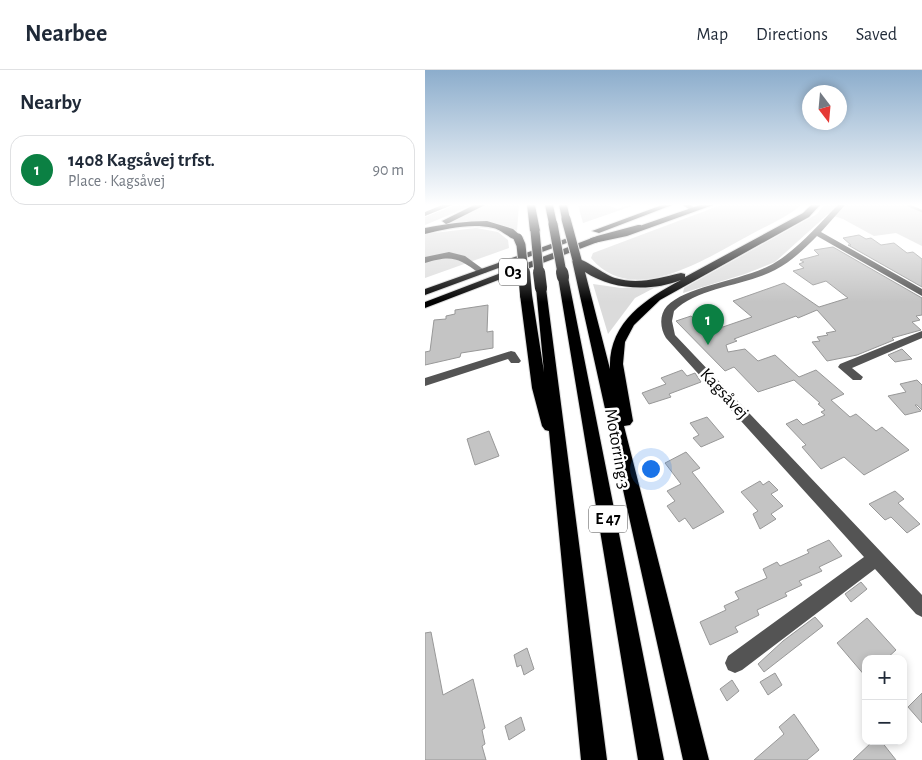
<!DOCTYPE html>
<meta charset="utf-8">
<style>
:root{--surface:#fff;--page:#f6f6f7;--text:#1f2937;--muted:#747a83;--line:#e0e1e3;--accent:#0b8043}
body{margin:0;font-family:"Alegreya Sans",sans-serif;background:var(--page);color:var(--text)}
.controls{position:absolute;right:15px;bottom:15px;display:grid;overflow:hidden;border-radius:10px;box-shadow:0 2px 8px #0003}
.controls button{width:45px;height:45px;display:grid;place-items:center;padding:0;border:0;border-bottom:1px solid var(--line);background:var(--surface);color:var(--text);font:25px sans-serif}
.compass{position:absolute;left:377px;top:15px;width:45px;height:45px;border-radius:50%;background:var(--surface);box-shadow:0 2px 8px #0003;rotate:164deg}
.you{position:absolute;left:225px;top:398px;width:18px;height:18px;margin:-12px;border:4px solid #fff;border-radius:50%;background:#1a73e8;box-shadow:0 0 0 8px #1a73e833}
.badge{display:grid;place-items:center;width:32px;height:32px;border-radius:50%;background:var(--accent);color:#fff;font-size:16px;font-weight:700}
.pin{position:absolute;translate:-50% -41px;filter:drop-shadow(0 1px 2px #0008)}
.pin::after{content:'';position:absolute;top:26px;width:18px;height:15px;background:inherit;clip-path:polygon(0 0,100% 0,50% 100%)}
.list{margin:0;padding:0;list-style:none}
h2{display:flex;justify-content:space-between;align-items:center;height:65px;margin:0;padding:0 20px;font-size:21px}
h2 small{font-size:16px;font-weight:400;color:var(--muted)}
.list li{display:grid;grid-template-columns:32px 1fr auto;gap:15px;align-items:center;box-sizing:border-box;height:70px;margin:0 10px 10px;padding:0 10px;border:1px solid var(--line);border-radius:15px}
.list b{display:block;font-size:19px;white-space:nowrap}
.list p{margin:0;font-size:16px;white-space:nowrap;color:var(--muted)}
.list em{font-size:16px;font-style:normal;color:var(--muted)}
.map{position:relative;flex:none;width:497px;height:690px;overflow:hidden}
header{display:flex;align-items:center;gap:30px;box-sizing:border-box;height:70px;padding:0 25px;background:var(--surface);border-bottom:1px solid var(--line)}
header strong{font-size:24px}
nav{display:flex;gap:28px;margin-inline-start:auto;font-size:18px}
main{display:flex}
aside{flex:1;background:var(--surface)}
.map>svg:first-child{display:block}
</style>
<header>
<strong>Nearbee</strong>
<nav><a>Map</a><a>Directions</a><a>Saved</a></nav>
</header>
<main>
<aside>
<h2>Nearby<small></small></h2>
<ul class="list">
<li><span class="badge">1</span><div><b>1408 Kagsåvej trfst.</b><p>Place · Kagsåvej</p></div><em>90 m</em></li>
</ul>
</aside>
<div class="map">
<svg width="497" height="690" viewBox="0 0 497 690">
<rect width="100%" height="100%" fill="#fff"/>
<path fill="#dbdbdb" d="M31,135H48L0,155V147Z
M59,135H94L92,161C69,150 48,152 24,153Z
M153,135H183L192,139L202,135H210L158,153Z
M296,135H376C362,148 340,156 323,166C280,189 207,238 166,188L168,183Z
M399,135H484L497,140V176L471,163L449,166L418,149L403,144L350,192L320,204L258,223L259,218L392,144Z
M51,158L73,162L83,170L84,178L0,208V164Z
M168,214L196,218H229L210,228L183,264Z"/>
<g fill="none" stroke-linecap="round" stroke-linejoin="round">
<path stroke="#a2a2a2" stroke-width="2.5" d="M483,135L497,141"/>
</g>
<path fill="#c4c4c4" stroke="#989898" d="M434,165L441,169L446,168L456,175L469,173L482,183L488,182L497,189V217L423,175H426L418,168Z
M408,177L497,228V245L491,246L495,250L487,252L496,260L467,268L469,270L432,285L402,291L387,272L395,271L392,267L403,265L401,263L411,261L392,240L373,248L371,246L309,269L312,271L301,275L303,282L320,279L333,291L350,285L374,307L391,300L419,324L406,330L425,347L431,344L451,361L457,357L484,380L439,405L419,387L396,399L377,377L381,375L361,354L372,349L378,355L400,345L396,342L400,340L393,334L395,333L369,310L333,322L309,297L300,301L251,251L266,246L277,256L286,253L292,259L327,247L308,231L359,213L394,237L423,228L401,211L388,215L368,201L379,198L374,194L379,192L375,190L394,185L389,180Z
M63,235L62,262L68,261V278L36,283L35,287L0,295V282L5,281L9,250L21,249V246L30,244V240Z
M477,279L487,289L470,292L463,285Z
M257,300L262,306L270,303L276,312L244,324L246,327L224,334L217,323L241,314L236,308Z
M492,310L497,315V340L492,335H490L496,341L480,345L463,326L481,322L475,314Z
M282,347L299,367L276,377L268,368L274,365L265,353Z
M64,361L74,386L50,395L42,369Z
M261,382L275,398L267,402L299,442L268,459L260,448L254,452L242,436L250,431L242,421L256,414L240,393Z
M335,411L338,415L344,411L353,420L346,424L358,436L346,444L351,449L335,459L328,444L333,441L316,422Z
M470,421L479,429L473,433L495,454L482,463L466,447L460,450L444,434Z
M404,470L417,486L394,497L397,501L374,511L377,515L360,523L362,526L332,540L334,545L310,557L313,562L285,575L275,552L301,540L299,536L314,529L310,522L342,508L338,499L352,492L355,496L384,483L382,480Z
M436,512L442,519L426,532L420,524Z
M390,547L398,556L339,602L333,594L358,571Z
M442,548L471,580L461,589H441V607L412,573Z
M6,562L18,625L48,609L60,658L57,660L60,674L57,676L61,690H0V563Z
M102,578L109,599L99,605L96,595L92,597L89,585Z
M350,603L357,615L343,625L335,612Z
M307,610L314,621L302,631L295,619Z
M497,623V653L483,637Z
M369,644L394,680L382,690H329L359,664L354,657Z
M96,647L100,660L84,670L80,656Z
M448,671H456L471,690H428Z"/>
<g fill="none" stroke-linecap="round" stroke-linejoin="round">
<g stroke="#dbdbdb" stroke-width="2">
<path id="major" d="M237,135H247L174,163L167,161Z
M213,155H216V159L178,170L0,238V232L172,166Z
M140,169L147,171L0,225V219Z"/>
</g>
<g stroke="#dbdbdb" stroke-width="2">
<path id="highway" d="M49,135H60L24,153L21,154L17,151Z
M102,135H110L115,161L113,163L110,164L105,161Z
M120,135H128L132,154L131,156H125L124,154Z
M134,135H142L145,149L144,151L141,152L137,149Z
M275,135H288L202,166L169,173L164,170L166,168L197,162Z
M386,135H395L384,147L235,230L209,255L200,272L198,294L208,351L205,355L199,356L284,690H258L147,190L148,188C156,186 179,205 190,208C213,215 234,208 256,203L260,204V207L378,143ZM160,202C187,220 226,222 256,210C220,229 183,253 185,299Z
M62,151L88,159L98,168L96,170C87,172 78,160 68,158C45,153 22,159 0,164V158C21,154 41,151 62,151Z
M138,204L143,207L239,690H213L133,207Z
M116,215L121,218L182,690H156L124,361L120,360L117,356L107,318L95,225L101,222L107,225L119,302L111,218Z"/>
</g>
<path fill="#545454" fill-rule="evenodd" d="M17,135H27L0,146V142Z
M257,135H266L270,138L266,140Z
M413,135H420L396,162L497,219V226L392,166C379,179 366,192 350,200C320,216 273,217 249,241L247,251L250,265L497,525V547L491,544L450,499L317,600L310,603L303,600L300,593L303,586L439,487L241,268C235,258 234,245 242,236C262,215 323,210 351,192C375,177 393,155 413,135Z
M24,182L40,186L62,202L55,204C33,187 26,185 0,193V187Z
M497,261V268L427,298L438,307L436,310H428L413,297L415,294Z
M86,281L90,282L96,291L94,293H86L83,289L0,316V308Z"/>
<use href="#major" fill="#000" fill-rule="evenodd"/>
<use href="#highway" fill="#000" fill-rule="evenodd"/>
<g stroke="#dbdbdb" stroke-width="11" stroke-linecap="butt">
<path id="highway-bridge-far1" d="M141,149L152,190
M128,154L137,203
M110,161L114,203
M93,168L96,175L99,203"/>
</g>
<g stroke="#dbdbdb" stroke-width="13" stroke-linecap="butt">
<path id="highway-bridge" d="M99,202L101,225
M114,202L116,218
M137,202L138,207"/>
</g>
<use href="#highway-bridge-far1" stroke="#000" stroke-width="9"/>
<use href="#highway-bridge" stroke="#000" stroke-width="12"/>
</g>
<linearGradient id="sky" x2="0" y2="1"><stop stop-color="#8cadcc"/><stop offset="0.58" stop-color="#fff"/><stop offset="1" stop-color="#fff" stop-opacity="0"/></linearGradient>
<rect width="497" height="232" fill="url(#sky)"/>
<g text-anchor="middle" dominant-baseline="central" stroke-width="5" stroke-linejoin="round" paint-order="stroke">
<g fill="#fff" stroke="#4c4c4c" stroke-width="1">
<rect x="74" y="188.5" width="28" height="27" rx="4"/>
<rect x="164" y="435.5" width="38" height="27" rx="4"/>
</g>
<g font-size="16" font-weight="bold" fill="#000">
<text x="88" y="202">O3</text>
<text x="183" y="449">E 47</text>
</g>
<g font-size="18" fill="#000" stroke="#fff">
<text transform="translate(299 324) rotate(47)">Kagsåvej</text>
<text transform="translate(192 379) rotate(80)">Motorring 3</text>
</g>
</g>
</svg>
<div class="controls">
<button>+</button>
<button>−</button>
</div>
<svg class="compass" viewBox="-18 -18 36 36"><path d="M0-13l5 13h-10z" fill="#e53935"/><path d="M0 13l5-13h-10z" fill="#747a83"/></svg>
<div class="you"></div>
<div class="pin badge" style="left:283px;top:275px">1</div>
</div>
</main>
